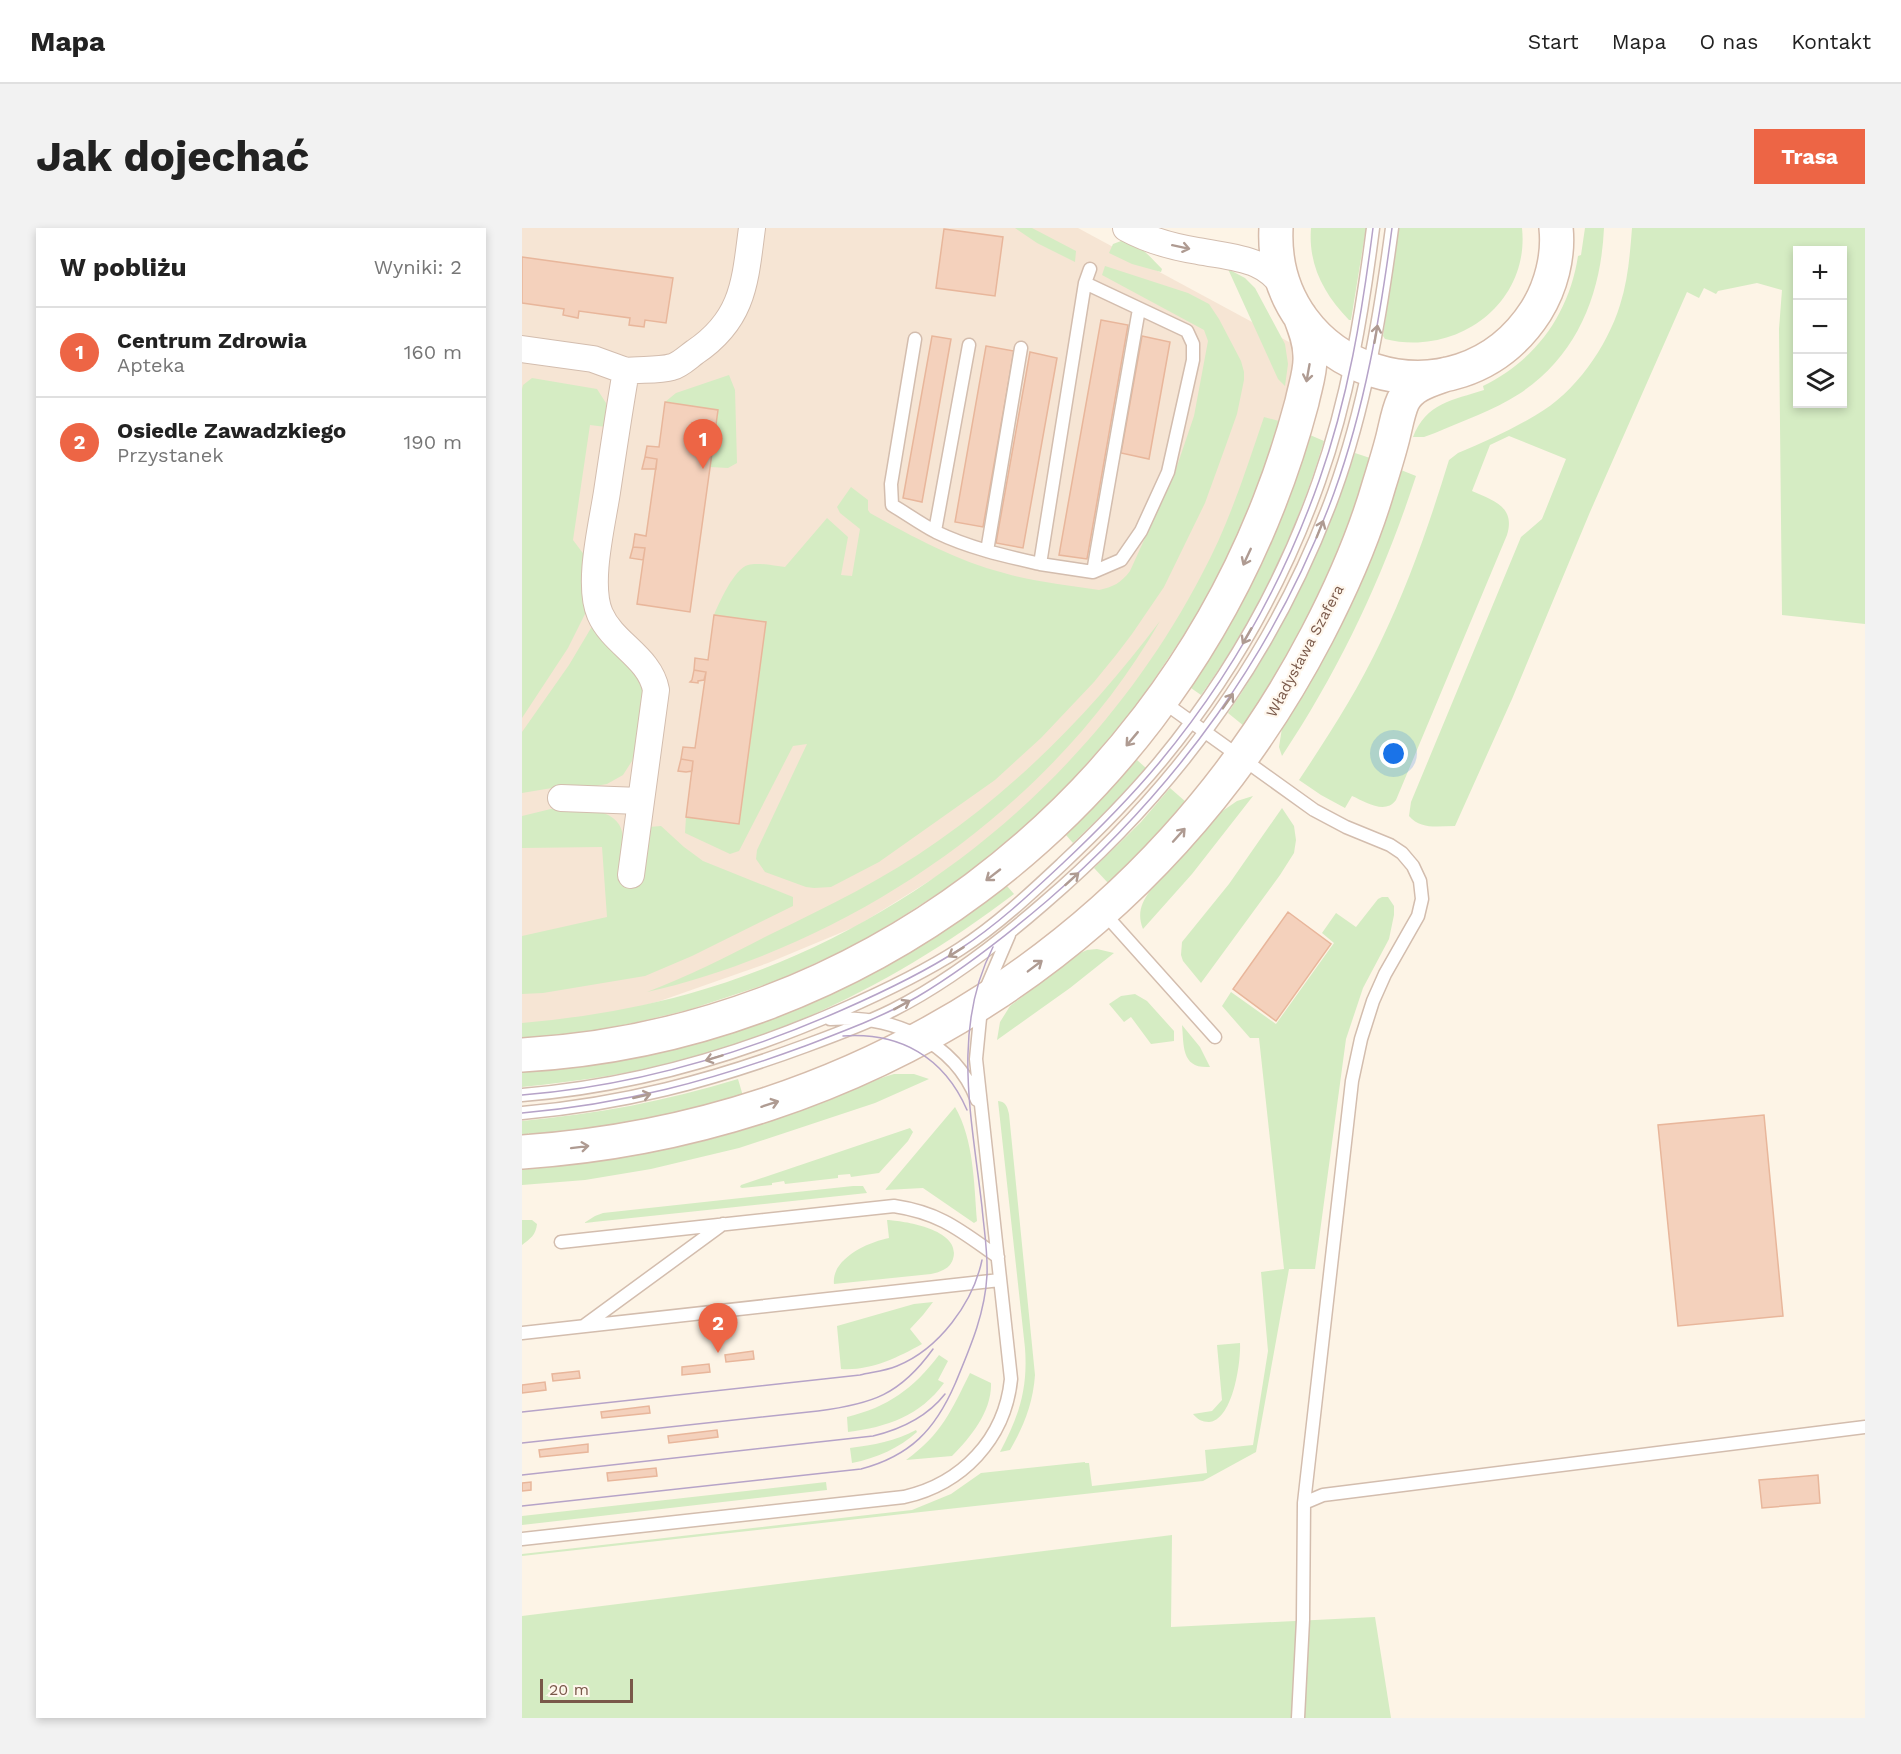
<!DOCTYPE html>
<html lang="pl">
<meta charset="utf-8">
<style>
:root{--surface:#fff;--page:#f2f2f2;--text:#222;--muted:#767676;--line:#e0e0e0;--accent:#ed6545}
body{margin:0;font-family:"Work Sans",sans-serif;background:var(--page);color:var(--text)}
.controls{position:absolute;right:18px;top:18px;display:grid;overflow:hidden;border-radius:0px;box-shadow:0 3px 9px #0003}
.controls button{width:54px;height:54px;display:grid;place-items:center;padding:0;border:0;border-bottom:2px solid var(--line);background:var(--surface);color:var(--text);font:30px sans-serif}
.scale{position:absolute;left:18px;bottom:15px;width:93px;box-sizing:border-box;padding-left:6px;border:3px solid #795849;border-top:0;font-size:16px;line-height:21px;white-space:nowrap;color:#795849;-webkit-text-stroke:4px #fff7ed;paint-order:stroke}
.you{position:absolute;left:872px;top:526px;width:21px;height:21px;margin:-15px;border:4px solid #fff;border-radius:50%;background:#1a73e8;box-shadow:0 0 0 9px #1a73e833}
.badge{display:grid;place-items:center;width:39px;height:39px;border-radius:50%;background:var(--accent);color:#fff;font-size:20px;font-weight:700}
.pin{position:absolute;translate:-50% -50px;filter:drop-shadow(0 2px 3px #0008)}
.pin::after{content:'';position:absolute;top:32px;width:21px;height:18px;background:inherit;clip-path:polygon(0 0,100% 0,50% 100%)}
.list{margin:0;padding:0;list-style:none}
h2{display:flex;justify-content:space-between;align-items:center;height:78px;margin:0;padding:0 24px;font-size:26px}
h2 small{font-size:20px;font-weight:400;color:var(--muted)}
.list li{display:grid;grid-template-columns:39px 1fr auto;gap:18px;align-items:center;box-sizing:border-box;height:90px;padding:0 24px;border-top:2px solid var(--line)}
.list b{display:block;font-size:22px;white-space:nowrap}
.list p{margin:0;font-size:20px;white-space:nowrap;color:var(--muted)}
.list em{font-size:20px;font-style:normal;color:var(--muted)}
.icon{flex:none;width:33px;height:33px;fill:none;stroke:currentColor;stroke-width:2;stroke-linecap:round;stroke-linejoin:round}
.map{position:relative;flex:none;width:1343px;height:1490px;overflow:hidden;border-radius:0px}
header{display:flex;align-items:center;gap:36px;box-sizing:border-box;height:84px;padding:0 30px;background:var(--surface);border-bottom:2px solid var(--line)}
header strong{font-size:28px}
nav{display:flex;gap:33px;margin-inline-start:auto;font-size:21px}
.intro{display:flex;align-items:center;justify-content:space-between;box-sizing:border-box;height:144px;padding:0 36px}
h1{margin:0;font-size:42px}
.button{padding:15px 27px;border-radius:0px;background:var(--accent);color:#fff;font-size:21px;font-weight:700}
main{display:flex;gap:36px;padding:0 36px}
aside{flex:1;background:var(--surface);border-radius:0px;box-shadow:0 3px 9px #0003}
.map>svg:first-child{display:block}
</style>
<header>
<strong>Mapa</strong>
<nav><a>Start</a><a>Mapa</a><a>O nas</a><a>Kontakt</a></nav>
</header>
<div class="intro"><h1>Jak dojechać</h1><a class="button">Trasa</a></div>
<main>
<aside>
<h2>W pobliżu<small>Wyniki: 2</small></h2>
<ul class="list">
<li><span class="badge">1</span><div><b>Centrum Zdrowia</b><p>Apteka</p></div><em>160 m</em></li>
<li><span class="badge">2</span><div><b>Osiedle Zawadzkiego</b><p>Przystanek</p></div><em>190 m</em></li>
</ul>
</aside>
<div class="map">
<svg width="1343" height="1490" viewBox="0 0 1343 1490">
<rect width="100%" height="100%" fill="#fdf4e6"/>
<path fill="#f6e5d4" d="M0,0H556L804,134L686,378L505,583L425,642L335,698L246,735L138,773L36,801L0,803Z"/>
<path fill="#d5ecc3" fill-rule="evenodd" d="M493,0H510L554,23L553,34L515,15Z
M789,0H844L829,92H827C802,66 786,37 789,0Z
M877,0H1000C1008,76 934,129 863,111L861,108Z
M1063,0H1082C1079,67 1055,128 997,166C972,182 941,193 913,205L902,209H891C904,175 931,172 962,162L961,158C1014,132 1047,86 1056,28L1059,27Z
M1110,0H1343V396L1260,387L1257,101L1260,62L1235,55L1196,63L1194,66L1182,60L1177,70L1165,64L1068,284L990,471L933,598C916,598 899,602 887,588L889,574L999,309L1020,291L1044,231L987,208L968,217L950,263C970,272 994,278 985,307L874,572C863,587 844,574 830,568L823,580L799,567L777,552C807,507 836,462 859,413C887,355 908,294 927,232L936,225C962,214 989,202 1014,187C1053,165 1085,119 1098,77C1106,52 1108,26 1110,0ZM1276,22H1320V176H1276Z
M599,13C618,15 627,28 640,41L639,44L610,36L587,25L591,16Z
M583,38L666,65L687,76L697,91L719,133L722,144V152L715,186L704,217L683,275L642,359L610,406L594,427L572,454L519,510L473,552L357,634L309,659L292,660L284,659L243,644L234,631L235,622L285,516L271,518L217,623L208,626L163,605L164,589L217,596L243,394L192,387C197,375 212,341 226,337C236,334 252,338 263,339L305,290L326,309L319,347L330,348L338,301L318,285L315,279L329,259L346,272V282L348,285C391,309 435,333 482,345C512,354 546,357 577,362C591,359 599,355 608,343L653,244L672,188L686,113L682,102L580,47Z
M706,41L723,50L733,60L763,116L766,136L763,158L756,151Z
M207,147L213,162L215,235L206,240L188,239L196,182L143,174L154,165Z
M10,150L75,161L84,175V199L68,197L51,312L66,332V380L46,420L0,490V161L1,157Z
M742,189L757,193L749,222L718,304L702,339L675,387L611,483L536,568L488,613L434,654L356,704L329,719L254,753L166,782L120,793L83,801L0,811V795C56,790 112,781 166,766C387,704 575,548 680,346C707,296 724,242 742,189Z
M788,207L802,213C775,303 734,391 679,467L669,460C700,412 729,363 751,311C765,277 776,242 788,207Z
M833,225L848,230C837,266 825,303 810,337C785,393 755,446 722,498L706,485C762,403 801,319 833,225Z
M879,242L894,248C861,349 819,439 760,528L757,519L760,500L806,423L836,359Z
M638,393C532,579 332,716 125,764C168,748 208,727 249,706C307,678 364,650 416,613C502,553 575,477 638,393Z
M72,395L104,430L125,460L123,479L110,533L101,547L85,556L68,559L30,560L0,565V504L47,437Z
M615,532L624,540L589,578L551,615L544,607L581,570Z
M648,560L664,574L631,611L587,656L572,640L619,594Z
M731,568L670,646L621,701C615,686 619,675 628,663L699,584L715,573Z
M37,579C60,581 102,579 101,612C101,626 98,640 98,655L120,656L127,599L139,598L162,619L181,633L271,669V678L170,728L123,748L21,765L0,766V708L85,689L80,619L0,620V588Z
M760,580L772,598L774,612L772,625L758,647L679,755L661,733L659,727L660,714L707,656Z
M485,658L492,666C396,739 288,798 170,830C114,845 57,853 0,859V844C142,833 281,789 403,715C432,697 458,677 485,658Z
M860,669H866L872,678V687L867,711L841,760L824,811L793,1041H767L734,1224L681,1253L0,1328V1326L390,1282L429,1266L459,1245L563,1234V1235H567L570,1258L685,1245L683,1222L731,1217L746,1123L739,1044L762,1041L737,810H728L700,778L709,764L754,796L812,715L800,705L814,685L834,699L856,671Z
M575,721L592,725L548,760L475,812L478,794L488,778L556,726L565,722Z
M613,766L625,773L652,803V813L629,816L609,789L602,794L587,776L599,768Z
M660,797L678,819L688,839C659,841 662,818 660,797Z
M372,846H392L407,851L353,875L217,920L129,941L63,952L0,957V940C86,935 171,920 252,892C271,885 290,879 308,872C330,863 350,852 372,846Z
M216,851L221,868L119,893L7,907V905L3,908L2,906H0V893C74,886 145,873 216,851Z
M476,873C484,874 485,878 487,886L513,1147C511,1175 502,1198 488,1222L478,1224C497,1188 506,1161 503,1120Z
M433,879C452,912 452,956 455,993L452,995L401,960L363,962Z
M388,900L391,904L386,913L357,945L329,949L328,946L316,947V950L263,956L262,953L250,955V957L220,960L218,959L219,957Z
M331,958H341L345,965L62,995L73,988L81,985Z
M0,992H10L15,996C14,1007 8,1011 0,1017Z
M365,992C384,993 440,1002 431,1031C428,1041 418,1044 409,1046L312,1056C309,1031 346,1014 367,1010Z
M411,1074L401,1087L388,1101L400,1116C375,1130 348,1143 319,1141L315,1098L392,1076Z
M718,1115C719,1134 711,1192 687,1194C680,1194 675,1191 671,1186L690,1183L700,1172L695,1117Z
M417,1127L426,1133L416,1152L422,1155C398,1188 365,1199 326,1204L325,1189C366,1179 391,1161 417,1127Z
M448,1145L469,1155C470,1183 449,1209 430,1228L384,1232C420,1206 429,1183 448,1145Z
M394,1202L395,1204C377,1220 355,1230 330,1235L328,1220C351,1217 374,1213 394,1202Z
M304,1254L305,1262L0,1297V1288Z
M650,1307L649,1399L853,1389L869,1490H0V1388Z"/>
<path fill="#f4d1bc" stroke="#e8b69b" stroke-width="1.5" d="M422,1L481,9L473,68L414,60Z
M0,29L151,50L144,95L123,92L122,99L107,97L108,90L57,83L56,90L41,87L42,81L0,75Z
M579,92L606,97L565,331L537,327Z
M410,108L429,111L400,274L381,270Z
M620,108L648,114L627,231L599,225Z
M464,118L492,123L461,299L433,294Z
M508,124L535,130L501,320L474,315Z
M143,174L196,182L168,384L115,376L123,320L111,319L113,306L124,308L135,231L123,229L125,218L137,219Z
M123,229L135,231L134,241H120Z
M111,319L123,320L121,332L108,330Z
M192,387L244,394L217,596L164,589L171,533L159,531L161,519L173,520L184,444L172,442L173,430L186,432Z
M172,442L184,444L182,452L176,453V455L168,454L170,452Z
M159,531L171,533L170,543L164,544L156,543Z
M766,684L809,716L754,793L711,761Z
M1242,887L1261,1088L1156,1098L1136,897Z
M231,1123L232,1131L204,1134L203,1127Z
M187,1136L188,1144L160,1147V1139Z
M57,1143L58,1150L31,1153L30,1146Z
M23,1154L24,1162L0,1165V1157Z
M127,1178L128,1185L80,1190L79,1184Z
M195,1202L196,1209L147,1215L146,1208Z
M66,1216V1224L18,1229L17,1222Z
M134,1240L135,1248L86,1253L85,1245Z
M1296,1247L1298,1275L1240,1280L1237,1252Z
M9,1254V1262L0,1263V1255Z"/>
<g fill="none" stroke-linecap="round" stroke-linejoin="round">
<g stroke="#d3bdae" stroke-width="15">
<path id="service" d="M393,111L369,256L370,277C385,286 399,296 414,304C447,320 483,328 518,336L563,55L568,41
M413,303L447,117
M465,323L499,120
M518,336L571,344L599,332L619,303L646,244L671,132V116L665,103L563,55
M571,344L617,81
M640,473L792,582L824,599L868,617L880,625L891,638L898,653L900,671L896,688L863,746L851,773L839,811L830,853L782,1275L781,1392L776,1490
M581,684L693,809
M463,763L487,707
M308,791C369,787 432,812 455,872
M0,867C112,858 218,827 320,782C361,764 401,745 438,721C475,697 508,666 540,636C574,604 607,571 637,535C706,452 761,355 797,253C826,171 840,86 851,0
M0,885C102,876 188,853 283,818C313,807 343,796 371,782C426,754 475,716 521,676C653,563 752,429 812,265C843,179 858,90 870,0
M39,1014L372,978C419,985 439,1003 476,1029
M63,1097L201,996
M0,1105L478,1052
M782,1275L801,1267L1343,1199
M0,1311L382,1269C440,1256 483,1211 489,1151L454,831L459,780"/>
</g>
<g stroke="#d3bdae" stroke-width="28">
<path id="minor" d="M604,0C626,12 651,19 676,23C712,30 746,29 765,65
M0,121L71,131L104,143
M39,570L118,573
M109,647L134,462C128,429 91,416 78,386C65,356 80,297 85,264C91,224 97,183 104,143C118,141 136,143 150,139C158,137 166,129 173,124C222,91 223,53 230,0"/>
</g>
<g stroke="#d6bcab" stroke-width="36">
<path id="secondary" d="M754,0C747,146 935,206 1014,83C1029,59 1037,28 1034,0
M0,827C335,808 626,585 747,275C760,242 771,208 780,174C783,159 789,143 788,128C788,114 783,101 778,88
M0,924C340,901 637,710 795,407C820,359 842,309 857,257C862,241 867,225 871,209C874,197 876,184 881,173C890,156 909,152 925,146"/>
</g>
<use href="#service" stroke="#fff" stroke-width="12"/>
<use href="#minor" stroke="#fff" stroke-width="26"/>
<use href="#secondary" stroke="#fff" stroke-width="33"/>
<path stroke="#b6a3c8" stroke-width="1.5" d="M321,808C378,804 422,829 445,882
M0,867C112,858 218,827 320,782C361,764 401,745 438,721C475,697 508,666 540,636C574,604 607,571 637,535C706,452 761,355 797,253C826,171 840,86 851,0
M0,885C102,876 188,853 283,818C322,803 360,789 395,769C442,741 485,707 526,672C654,561 754,424 812,265C843,179 858,90 870,0
M0,1184L338,1147C351,1144 363,1143 375,1138C417,1121 451,1075 460,1032
M0,1215L296,1183C350,1176 378,1167 411,1121
M0,1247L351,1208C380,1201 405,1189 423,1166
M0,1278L339,1241C388,1228 413,1202 433,1156C448,1120 463,1086 465,1047C466,1024 462,1002 460,979C450,891 429,801 471,719"/>
</g>
<defs><path id="oneway-shaft" d="M-6 0H5M1.5-3L5.5 0L1.5 3" fill="none" stroke-width="1.6" stroke-linecap="round" stroke-linejoin="round" transform="scale(1.5)"/></defs>
<g stroke="#af9b92">
<use href="#oneway-shaft" transform="translate(659 19) rotate(12)"/>
<use href="#oneway-shaft" transform="translate(854 106) rotate(-80)"/>
<use href="#oneway-shaft" transform="translate(786 145) rotate(100)"/>
<use href="#oneway-shaft" transform="translate(798 301) rotate(-68)"/>
<use href="#oneway-shaft" transform="translate(725 329) rotate(115)"/>
<use href="#oneway-shaft" transform="translate(725 408) rotate(120)"/>
<use href="#oneway-shaft" transform="translate(706 473) rotate(-55)"/>
<use href="#oneway-shaft" transform="translate(610 511) rotate(130)"/>
<use href="#oneway-shaft" transform="translate(657 607) rotate(-48)"/>
<use href="#oneway-shaft" transform="translate(471 647) rotate(142)"/>
<use href="#oneway-shaft" transform="translate(550 651) rotate(-42)"/>
<use href="#oneway-shaft" transform="translate(434 724) rotate(148)"/>
<use href="#oneway-shaft" transform="translate(513 738) rotate(-37)"/>
<use href="#oneway-shaft" transform="translate(380 777) rotate(-29)"/>
<use href="#oneway-shaft" transform="translate(192 830) rotate(163)"/>
<use href="#oneway-shaft" transform="translate(120 868) rotate(-13)"/>
<use href="#oneway-shaft" transform="translate(248 876) rotate(-18)"/>
<use href="#oneway-shaft" transform="translate(58 919) rotate(-7)"/>
</g>
<g text-anchor="middle" dominant-baseline="central" stroke-width="4.5" stroke-linejoin="round" paint-order="stroke">
<g font-size="15" fill="#795849" stroke="#fff7ed">
<text transform="translate(783 423) rotate(-62)">Władysława Szafera</text>
</g>
</g>
</svg>
<div class="controls">
<button>+</button>
<button>−</button>
<button><svg class="icon" aria-label="layers" viewBox="0 0 24 24"><path d="M12 4l9 5-9 5-9-5zM3 14l9 5 9-5"/></svg></button>
</div>
<div class="scale">20 m</div>
<div class="you"></div>
<div class="pin badge" style="left:181px;top:241px">1</div>
<div class="pin badge" style="left:196px;top:1125px">2</div>
</div>
</main>
